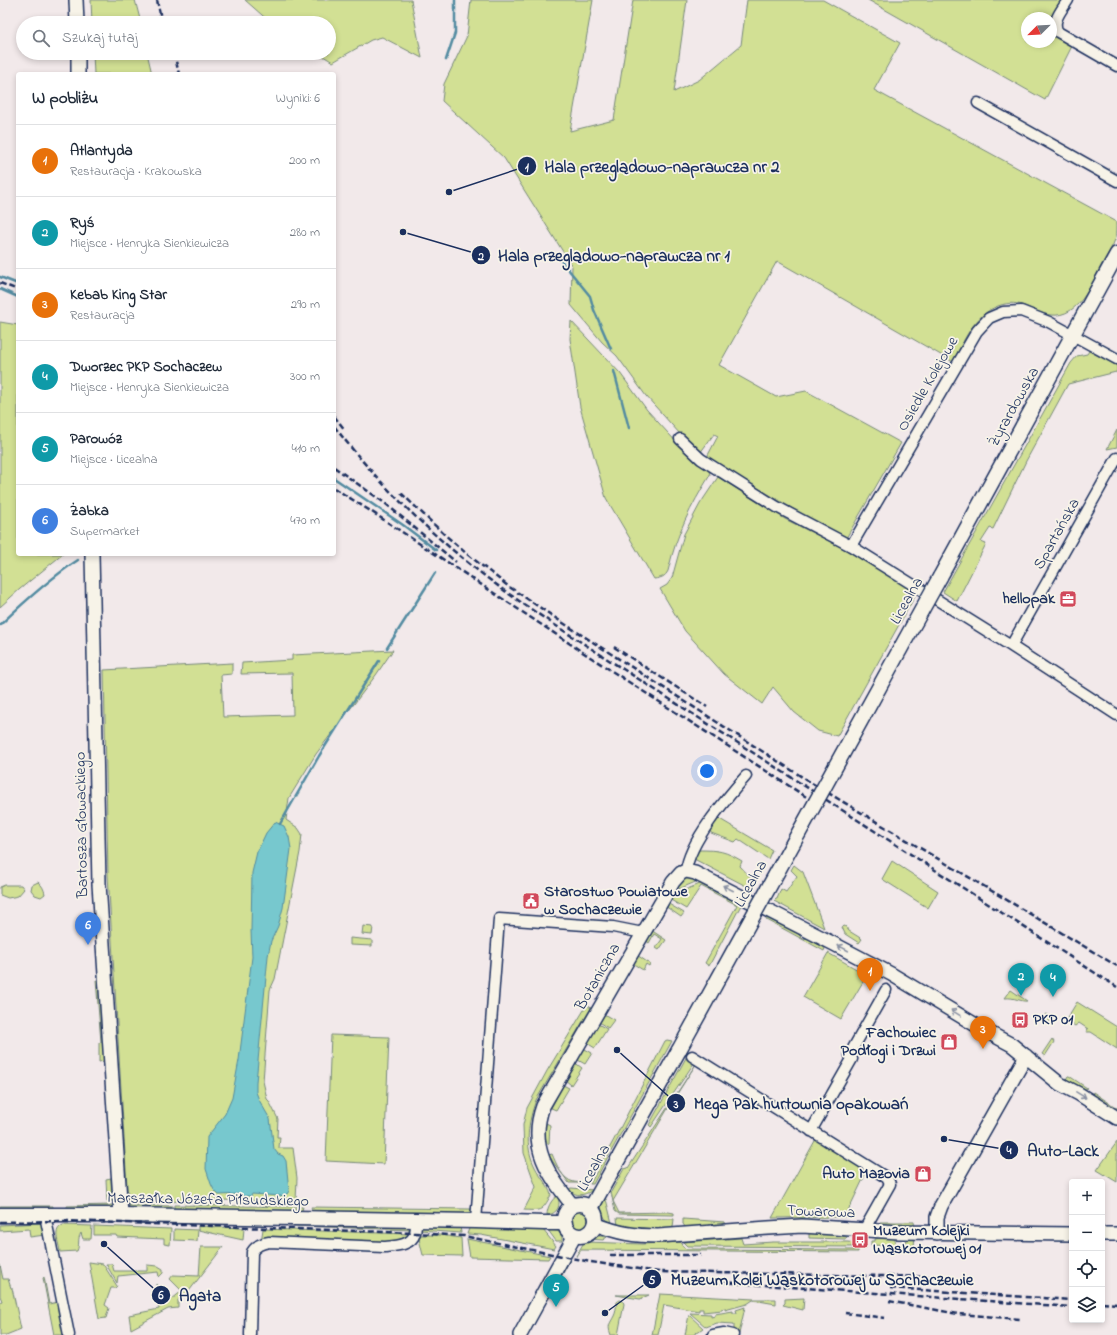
<!DOCTYPE html>
<html lang="pl">
<meta charset="utf-8">
<style>
:root{--surface:#fff;--page:#f2f2f3;--text:#1f2937;--muted:#747a83;--line:#e0e1e3;--accent:#ea580c}
body{margin:0;font-family:"Indie Flower",sans-serif;background:var(--page);color:var(--text)}
.controls{position:absolute;right:12px;bottom:12px;display:grid;overflow:hidden;border-radius:4px;box-shadow:0 2px 6px #0003}
.controls button{width:36px;height:36px;display:grid;place-items:center;padding:0;border:0;border-bottom:1px solid var(--line);background:var(--surface);color:var(--text);font:20px sans-serif}
.compass{position:absolute;left:1021px;top:12px;width:36px;height:36px;border-radius:50%;background:var(--surface);box-shadow:0 2px 6px #0003;rotate:246deg}
.you{position:absolute;left:707px;top:771px;width:14px;height:14px;margin:-10px;border:3px solid #fff;border-radius:50%;background:#1a73e8;box-shadow:0 0 0 6px #1a73e833}
.badge{display:grid;place-items:center;width:26px;height:26px;border-radius:50%;background:var(--accent);color:#fff;font-size:13px;font-weight:700}
.pin{position:absolute;translate:-50% -33px;filter:drop-shadow(0 1px 2px #0008)}
.pin::after{content:'';position:absolute;top:21px;width:14px;height:12px;background:inherit;clip-path:polygon(0 0,100% 0,50% 100%)}
.list{margin:0;padding:0;list-style:none}
h2{display:flex;justify-content:space-between;align-items:center;height:52px;margin:0;padding:0 16px;font-size:17px}
h2 small{font-size:13px;font-weight:400;color:var(--muted)}
.list li{display:grid;grid-template-columns:26px 1fr auto;gap:12px;align-items:center;box-sizing:border-box;height:72px;padding:0 16px;border-top:1px solid var(--line)}
.list b{display:block;font-size:15px;white-space:nowrap}
.list p{margin:0;font-size:13px;white-space:nowrap;color:var(--muted)}
.list em{font-size:13px;font-style:normal;color:var(--muted)}
.icon{flex:none;width:22px;height:22px;fill:none;stroke:currentColor;stroke-width:2;stroke-linecap:round;stroke-linejoin:round}
.map{position:relative;flex:none;width:1117px;height:1335px;overflow:hidden}
.search{position:absolute;background:var(--surface);box-shadow:0 2px 6px #0003;left:16px;top:16px;width:320px;height:44px;display:flex;align-items:center;gap:10px;box-sizing:border-box;padding:0 14px;border-radius:22px;color:var(--muted);font-size:15px}
.panel{position:absolute;background:var(--surface);box-shadow:0 2px 6px #0003;left:16px;top:72px;width:320px;height:484px;border-radius:4px}
.map>svg:first-child{display:block}
</style>
<div class="map">
<svg width="1117" height="1335" viewBox="0 0 1117 1335">
<rect width="100%" height="100%" fill="#f2e9ea"/>
<filter id="ink" filterUnits="userSpaceOnUse"><feTurbulence type="fractalNoise" baseFrequency=".025" numOctaves="2"/><feDisplacementMap in="SourceGraphic" scale="8" xChannelSelector="R" yChannelSelector="G"/><feConvolveMatrix kernelMatrix="1 2 1 2 8 2 1 2 1" color-interpolation-filters="sRGB"/></filter>
<g filter="url(#ink)">
<path fill="#d2e094" stroke="#768879" fill-rule="evenodd" d="M91,0H135L141,23H92Z
M245,0H411L422,58L382,37L371,40L333,62L318,53H329V23H271Z
M471,0H593L570,131L614,120L633,0H687L674,92L699,80L741,45L747,0H823L900,43L874,90L1117,222C1117,227 1117,233 1116,237C1113,247 1106,256 1102,264C1091,284 1079,318 1051,315C1030,313 1022,297 998,306C974,315 964,340 953,362L777,261L719,365L776,397L806,391L901,443L845,540L708,458V455L718,436L714,434L700,453L680,434L646,396L617,356L602,342L571,305L572,266L504,158L442,101L444,84L467,36Z
M868,0H1064L1053,19L1073,44L1045,100ZM1027,18H1051V42H1027Z
M93,53H147L152,74H94Z
M571,321L620,373L647,410L679,445L709,471L710,475C690,508 677,532 668,571C665,577 661,578 654,579L606,498L580,407L570,339Z
M0,322L18,325V554H63L20,589L0,607Z
M1089,351L1117,366V373L1116,372L1068,384L1026,461L993,529L990,528L981,542L986,544L957,601L943,592L1071,363L1077,356L1087,354Z
M1117,430V447L1107,449Z
M718,477L785,519L839,546L908,587L915,596L837,736L818,731L794,712L773,687L762,704L724,674L685,631L660,589L667,585L672,578L684,534L700,504Z
M393,650L376,675L316,754L289,798L286,820L298,828L302,834L300,852L275,979L270,990L263,1081L267,1099L269,1101L278,1119L277,1137H280L279,1148H293L297,1178L296,1201L214,1200L128,1203L108,875L104,670L232,663V674L221,675L223,717L293,715L292,673L241,674L242,663L292,660V655Z
M718,818L772,850L768,859L738,839L735,842L711,833L710,830Z
M699,850C719,850 725,851 742,861L740,866L753,880L748,887L694,859Z
M892,861L938,891L928,908L882,879Z
M794,865L803,872L824,928L774,901L776,899H777L781,889L786,892L797,876L791,870Z
M690,877L700,880L679,889L676,887L682,880Z
M38,882C42,885 44,889 45,894L41,897L35,895L31,890L32,885Z
M700,884L741,905L709,966L705,963L737,905L701,886L686,909L669,899L672,895L674,896L677,893Z
M5,885H21L24,889L18,896L8,898L0,895V887Z
M667,903L684,913L681,917L665,906Z
M765,916L797,933L803,939L807,938L825,948L824,951L767,920Z
M363,926L373,927L372,935L362,934Z
M845,926L849,931L862,939L859,943L845,934L842,927Z
M651,930L666,940L659,950L656,948L662,939L654,934L649,943L645,940Z
M350,938L372,940V946L350,945Z
M828,953L867,975L841,1019L803,997Z
M637,955L650,964L649,966L646,964L643,970L632,963Z
M1020,973L1032,981L1030,985L1024,981L1021,985L1016,983V980Z
M96,980L100,982L104,1061L99,1062V1043L101,1042Z
M1011,990L1027,1001C1021,1002 1015,997 1005,998Z
M1077,1002L1117,1027V1049L1091,1032H1086L1088,1029L1079,1023L1075,1026L1066,1020Z
M587,1005L591,1008L536,1100C528,1122 524,1146 535,1167C540,1177 548,1185 551,1195C542,1211 542,1211 524,1210L536,1187L524,1153L523,1125L527,1108L547,1071Z
M602,1013L614,1020L608,1028L597,1021Z
M1046,1014L1056,1019L1055,1022L1042,1021Z
M596,1023L607,1029L595,1048L590,1045L586,1040Z
M331,1035L389,1037L384,1164L326,1161Z
M1052,1039L1054,1042L1045,1056L1042,1054Z
M667,1040L672,1041L593,1184H590L617,1134L665,1041Z
M583,1048L592,1053L585,1064L576,1059Z
M687,1056L696,1060L651,1127L649,1125Z
M574,1062L582,1068L571,1085L564,1079Z
M696,1064L670,1105L613,1201L619,1213L668,1212L674,1213V1215L619,1214L615,1211L611,1192L624,1169L628,1168Z
M1068,1076H1069L1087,1088L1084,1090L1065,1081Z
M563,1085L569,1088L556,1110L551,1108Z
M1093,1092L1117,1108V1114L1092,1095Z
M546,1123L550,1125L549,1143L547,1144L545,1135Z
M816,1139L867,1171L845,1217L772,1218Z
M1117,1142V1182L1097,1170Z
M552,1154C556,1163 562,1180 574,1182C578,1183 583,1182 587,1183L589,1179L588,1183H569L553,1162L549,1155Z
M111,1178L112,1201H107L106,1179Z
M571,1188L593,1190C585,1195 576,1198 569,1189Z
M557,1196C562,1205 557,1214 547,1215C547,1208 551,1200 557,1196Z
M604,1198L606,1199L612,1223C601,1218 599,1208 604,1198Z
M113,1205L109,1209L67,1210V1206Z
M128,1205L172,1206V1210L134,1209L130,1208Z
M174,1205L303,1207L301,1213L174,1210Z
M0,1206H53V1209H0Z
M311,1207L471,1209L469,1215L314,1213Z
M570 1220a9 9 0 1 1 18 0a9 9 0 1 1-18 0Z
M617,1218L674,1219L673,1227C663,1236 630,1228 618,1226Z
M683,1219L725,1222L726,1226L686,1228L683,1224Z
M880,1222H914L915,1228L881,1226Z
M41,1223L43,1228L45,1235L30,1237L29,1229L0,1231V1225Z
M238,1224L412,1225L413,1230Z
M63,1225L92,1226L91,1239H83L81,1233C77,1239 80,1245 77,1251L60,1252C59,1242 52,1230 63,1225Z
M94,1226L171,1229L170,1245L164,1244V1239L117,1237L116,1235H94Z
M198,1226L244,1228L243,1240L198,1230L197,1241L174,1240V1229L198,1230Z
M422,1226H460L461,1233L419,1230Z
M470,1226L543,1230L556,1246L554,1249L481,1235L467,1234Z
M263,1229L410,1234L408,1237L399,1243L261,1242Z
M548,1230L558,1231L562,1237V1241H556Z
M812,1231L847,1237L846,1239L809,1238V1233Z
M418,1235H440L461,1238L462,1256L423,1255Z
M594,1236H601L607,1237L603,1240L589,1239V1238Z
M892,1236L895,1240L896,1246L871,1245V1241H875V1239Z
M915,1236L914,1246H904L907,1238Z
M741,1238L743,1244L773,1242H847L858,1243L859,1247L687,1246L683,1242Z
M467,1239L550,1256L548,1259L470,1257Z
M587,1242L642,1244L680,1242L683,1247L686,1249L858,1250V1252L581,1250L577,1256H576L583,1244Z
M201,1247H223L186,1295L178,1300V1308L168,1309L131,1329L129,1315L159,1309L156,1284L172,1299L182,1291L170,1279L173,1275L199,1276Z
M569,1259L570,1260L551,1296L549,1295V1293Z
M89,1262L103,1264L117,1286L115,1288H111L105,1305L109,1308L106,1318L99,1319Z
M106,1264H112L114,1271H147V1265L158,1266L163,1269V1273L159,1277L158,1272L118,1276L117,1283Z
M0,1265L3,1279H8L11,1288H12L21,1329L6,1335H0V1302L2,1301L0,1296Z
M44,1277L49,1304L58,1302L65,1335H54L43,1278Z
M660,1294L754,1299H776V1304L753,1300L747,1304L725,1310V1308L721,1309L722,1310L703,1312V1309H699V1311L664,1305L658,1335H652Z
M616,1295H649L640,1299Z
M804,1298L803,1310L783,1305L785,1303V1299Z
M620,1300L623,1301L624,1304L618,1335H611C607,1325 610,1324 614,1316C616,1313 616,1306 617,1302Z
M745,1307L739,1334L734,1332V1324L717,1323L706,1327L690,1313L711,1314V1317L715,1316V1314L733,1311V1313H737L736,1310Z
M689,1315L703,1328L693,1335H685Z"/>
<path fill="#77c8ce" stroke="#528ba1" d="M275,822L284,826L289,837L291,849L283,908L278,926L271,941L268,956L256,1082V1092L259,1100L270,1119L274,1149L278,1154L283,1156L286,1161L289,1191L287,1194L280,1196L252,1194L251,1196H243L240,1194L219,1195L214,1190L211,1184L206,1169L207,1137L225,1114L232,1098L239,1060L252,957L251,931L252,873L257,852L266,833Z"/>
<g fill="none" stroke-linecap="round" stroke-linejoin="round">
<path stroke="#528ba1" stroke-width="2.5" d="M446,60L455,33V0
M559,258L590,296L594,310L611,349
M0,277L18,284
M0,289L18,297
M614,371L629,428
M334,478L403,525L436,550
M0,625C25,601 49,579 78,560
M387,648L435,573
M280,824L319,756L379,661"/>
<g stroke="#1b2f5e" stroke-width="13">
<path id="minor" d="M1068,0C1062,10 1051,21 1058,32L1117,66
M978,103L1117,181
M680,439L701,459L777,507L851,546L1011,646
M1117,458L1011,646L1117,715
M851,546L977,331L989,318L1003,312L1021,311L1049,322L1117,359
M686,871C689,842 726,799 746,776
M692,1056L887,1178L890,1184L864,1230
M811,1131L852,1059L850,1055L851,1052L886,990
M45,1215L69,1335
M476,1221L499,919L613,927L643,933
M250,1335L252,1252C256,1245 262,1243 269,1242L384,1247C394,1246 412,1246 415,1233C416,1229 416,1224 416,1220
M713,1335L724,1333L733,1335"/>
</g>
<g stroke="#1b2f5e" stroke-width="16">
<path id="tertiary" d="M76,0L77,23
M78,53V74
M92,554L99,884L121,1215
M573,1206C548,1174 528,1147 543,1106L673,882L681,873L686,871L695,873L834,944L891,974L984,1030L1012,1045L1060,1084L1079,1094L1117,1118
M595,1224C618,1233 634,1236 658,1236L768,1228L802,1226L899,1232L1072,1234
M937,1233V1217L941,1206L1026,1056
M1102,1234H1117
M520,1335L575,1235"/>
</g>
<g stroke="#1b2f5e" stroke-width="17">
<path id="secondary" d="M940,577L1117,254
M564 1220a16 16 0 1 1 32 0a16 16 0 1 1-32 0Z
M591,1208L679,1050
M0,1215H121L476,1221L544,1223H565"/>
</g>
<use href="#minor" stroke="#f7f3e8" stroke-width="10"/>
<use href="#tertiary" stroke="#f7f3e8" stroke-width="13"/>
<use href="#secondary" stroke="#f7f3e8" stroke-width="14"/>
<path stroke="#1b2f5e" stroke-width="2.5" stroke-dasharray="6 3" stroke-linecap="butt" d="M157,0L162,23
M174,53L179,74
M0,283L18,290
M334,416L345,430
M334,426C376,481 427,531 481,573C513,598 547,620 581,642L1117,987
M334,467L386,504L456,562
M334,488L372,512L584,653L811,800
M401,493L444,534L467,554L508,586L557,619L810,782L1117,966
M614,647L707,707
M0,1222L66,1221L415,1233L464,1236L591,1262L659,1272L940,1277
M610,1255H701
M693,1280L1072,1307
M890,1288L1072,1300
M889,1301L958,1314L1021,1319
M1102,1303L1117,1304
M845,1313L885,1318"/>
<g stroke="#1b2f5e" stroke-width="17" stroke-linecap="butt">
<path id="secondary-bridge" d="M679,1050L940,577"/>
</g>
<use href="#secondary-bridge" stroke="#f7f3e8" stroke-width="14"/>
</g>
<defs><path id="oneway-shaft" d="M-6 0H5M1.5-3L5.5 0L1.5 3" fill="none" stroke-width="1.6" stroke-linecap="round" stroke-linejoin="round"/></defs>
<g stroke="#8991a3">
<use href="#oneway-shaft" transform="translate(728 888) rotate(-153)"/>
<use href="#oneway-shaft" transform="translate(843 948) rotate(-152)"/>
<use href="#oneway-shaft" transform="translate(956 1013) rotate(-148)"/>
<use href="#oneway-shaft" transform="translate(1081 1095) rotate(31)"/>
</g>
</g>
<defs>
<g id="office-square" transform="scale(0.9)"><rect x="-9" y="-9" width="18" height="18" rx="4" fill="#d1495b" stroke="#f7f3e8"/><path d="M-6-3h4V-5.5h4V-3h4V5H-6ZM-1-4.5V-3h2v-1.5ZM-6 0V1H6V0Z" fill="#fff"/></g>
<g id="civic-square" transform="scale(0.9)"><rect x="-9" y="-9" width="18" height="18" rx="4" fill="#d1495b" stroke="#f7f3e8"/><path d="M-.6-6.5H3V-4.5H.6V-3L4-1V1h2V6H-6V1h2V-1L-.6-3ZM-1.2 2.5V6h2.4V2.5Z" fill="#fff"/></g>
<g id="bus-square" transform="scale(0.9)"><rect x="-9" y="-9" width="18" height="18" rx="4" fill="#d1495b" stroke="#f7f3e8"/><path d="M-5-6H5V4H4V6H2V4H-2V6H-4V4H-5ZM-3.5-4V0h7V-4ZM-3.5 1.2v1.5H-2V1.2ZM2 1.2v1.5H3.5V1.2Z" fill="#fff"/></g>
<g id="shop-square" transform="scale(0.9)"><rect x="-9" y="-9" width="18" height="18" rx="4" fill="#d1495b" stroke="#f7f3e8"/><path d="M-5-2.5h2.3a2.7 3.5 0 0 1 5.4 0H5L5.5 6h-11ZM-1.5-2.5h3a1.5 2.3 0 0 0-3 0Z" fill="#fff"/></g>
</defs>
<g fill-rule="evenodd">
<use href="#office-square" x="1068" y="599"/>
<use href="#civic-square" x="531" y="901"/>
<use href="#bus-square" x="1020" y="1020"/>
<use href="#shop-square" x="949" y="1042"/>
<use href="#shop-square" x="923" y="1174"/>
<use href="#bus-square" x="860" y="1240"/>
</g>
<g text-anchor="middle" dominant-baseline="central" stroke-width="3.5" stroke-linejoin="round" paint-order="stroke">
<g font-size="16" fill="#1b2f5e" stroke="#f7f3e8">
<text transform="translate(928 384) rotate(-60)">Osiedle Kolejowe</text>
<text transform="translate(1014 407) rotate(-61)">Żyrardowska</text>
<text transform="translate(1057 534) rotate(-61)">Spartańska</text>
<text transform="translate(907 601) rotate(-61)">Licealna</text>
<text transform="translate(82 825) rotate(-91)">Bartosza Głowackiego</text>
<text transform="translate(751 884) rotate(-61)">Licealna</text>
<text transform="translate(598 977) rotate(-60)">Botaniczna</text>
<text transform="translate(594 1168) rotate(-61)">Licealna</text>
<text transform="translate(208 1200) rotate(1)">Marszałka Józefa Piłsudskiego</text>
<text transform="translate(821 1212) rotate(2)">Towarowa</text>
</g>
<g font-size="16" font-weight="bold" fill="#1b2f5e" stroke="#f7f3e8" text-anchor="end">
<text x="1055" y="599">hellopak</text>
<text x="544" y="892" text-anchor="start">Starostwo Powiatowe<tspan x="544" dy="18">w Sochaczewie</tspan></text>
<text x="1033" y="1020" text-anchor="start">PKP 01</text>
<text x="936" y="1033">Fachowiec<tspan x="936" dy="18">Podłogi i Drzwi</tspan></text>
<text x="910" y="1174">Auto Mazovia</text>
<text x="873" y="1231" text-anchor="start">Muzeum Kolejki<tspan x="873" dy="18">Wąskotorowej 01</tspan></text>
</g>
</g>
<path fill="none" stroke="#1b2f5e" stroke-width="1.5" d="M449 192L527 166M403 232L481 255M617 1050L676 1103M944 1139L1009 1150M605 1313L652 1279M104 1244L161 1295"/>
<g fill="#1b2f5e" stroke="#f7f3e8" stroke-width="1.5">
<circle cx="449" cy="192" r="4"/>
<circle cx="403" cy="232" r="4"/>
<circle cx="617" cy="1050" r="4"/>
<circle cx="944" cy="1139" r="4"/>
<circle cx="605" cy="1313" r="4"/>
<circle cx="104" cy="1244" r="4"/>
<circle cx="527" cy="166" r="10"/>
<circle cx="481" cy="255" r="10"/>
<circle cx="676" cy="1103" r="10"/>
<circle cx="1009" cy="1150" r="10"/>
<circle cx="652" cy="1279" r="10"/>
<circle cx="161" cy="1295" r="10"/>
</g>
<g font-size="12" text-anchor="middle" font-weight="bold" fill="#fff">
<text x="527" y="171">1</text>
<text x="481" y="260">2</text>
<text x="676" y="1108">3</text>
<text x="1009" y="1154">4</text>
<text x="652" y="1284">5</text>
<text x="161" y="1299">6</text>
</g>
<g font-size="17" text-anchor="middle" font-weight="bold" fill="#1b2f5e" stroke="#f7f3e8" stroke-width="3.5" stroke-linejoin="round" paint-order="stroke">
<text x="662" y="172">Hala przeglądowo-naprawcza nr 2</text>
<text x="614" y="261">Hala przeglądowo-naprawcza nr 1</text>
<text x="801" y="1109">Mega Pak hurtownia opakowań</text>
<text x="1063" y="1156">Auto-Lack</text>
<text x="822" y="1285">Muzeum Kolei Wąskotorowej w Sochaczewie</text>
<text x="200" y="1301">Agata</text>
</g>
</svg>
<div class="controls">
<button>+</button>
<button>−</button>
<button><svg class="icon" aria-label="locate" viewBox="0 0 24 24"><circle cx="12" cy="12" r="6"/><path d="M12 2v4M12 18v4M2 12h4M18 12h4"/></svg></button>
<button><svg class="icon" aria-label="layers" viewBox="0 0 24 24"><path d="M12 4l9 5-9 5-9-5zM3 14l9 5 9-5"/></svg></button>
</div>
<svg class="compass" viewBox="-18 -18 36 36"><path d="M0-13l5 13h-10z" fill="#e53935"/><path d="M0 13l5-13h-10z" fill="#747a83"/></svg>
<div class="you"></div>
<div class="pin badge" style="left:870px;top:991px;background:#e8710a">1</div>
<div class="pin badge" style="left:1021px;top:996px;background:#0f9aa8">2</div>
<div class="pin badge" style="left:983px;top:1049px;background:#e8710a">3</div>
<div class="pin badge" style="left:1053px;top:997px;background:#0f9aa8">4</div>
<div class="pin badge" style="left:556px;top:1307px;background:#0f9aa8">5</div>
<div class="pin badge" style="left:88px;top:945px;background:#3f7fe0">6</div>
<div class="search"><svg class="icon" aria-label="search" viewBox="0 0 24 24"><circle cx="10" cy="10" r="6"/><path d="M15 15l6 6"/></svg>Szukaj tutaj</div>
<section class="panel">
<h2>W pobliżu<small>Wyniki: 6</small></h2>
<ul class="list">
<li><span class="badge" style="background:#e8710a">1</span><div><b>Atlantyda</b><p>Restauracja · Krakowska</p></div><em>200 m</em></li>
<li><span class="badge" style="background:#0f9aa8">2</span><div><b>Ryś</b><p>Miejsce · Henryka Sienkiewicza</p></div><em>280 m</em></li>
<li><span class="badge" style="background:#e8710a">3</span><div><b>Kebab King Star</b><p>Restauracja</p></div><em>290 m</em></li>
<li><span class="badge" style="background:#0f9aa8">4</span><div><b>Dworzec PKP Sochaczew</b><p>Miejsce · Henryka Sienkiewicza</p></div><em>300 m</em></li>
<li><span class="badge" style="background:#0f9aa8">5</span><div><b>Parowóz</b><p>Miejsce · Licealna</p></div><em>410 m</em></li>
<li><span class="badge" style="background:#3f7fe0">6</span><div><b>Żabka</b><p>Supermarket</p></div><em>470 m</em></li>
</ul>
</section>
</div>
